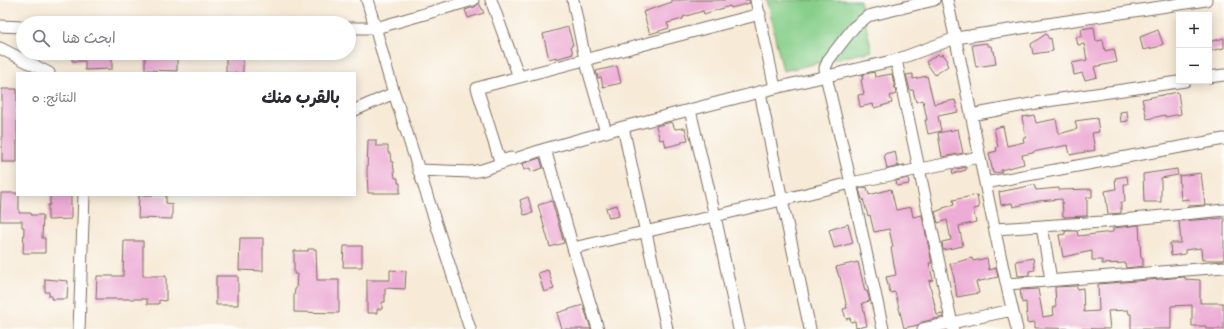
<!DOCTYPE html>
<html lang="ar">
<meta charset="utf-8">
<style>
:root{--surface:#fff;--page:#f2f2f3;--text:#2b2b33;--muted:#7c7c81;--line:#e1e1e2}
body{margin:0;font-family:"Gochi Hand","Playpen Sans Arabic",sans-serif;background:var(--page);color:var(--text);direction:rtl}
.controls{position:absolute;right:12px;top:12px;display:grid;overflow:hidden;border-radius:0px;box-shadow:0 2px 10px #0003}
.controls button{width:36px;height:36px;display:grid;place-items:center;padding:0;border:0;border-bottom:1px solid var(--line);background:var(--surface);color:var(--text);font:20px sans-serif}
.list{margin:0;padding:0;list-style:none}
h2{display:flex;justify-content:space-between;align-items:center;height:52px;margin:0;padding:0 16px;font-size:17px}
h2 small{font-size:13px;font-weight:400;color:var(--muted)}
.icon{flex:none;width:22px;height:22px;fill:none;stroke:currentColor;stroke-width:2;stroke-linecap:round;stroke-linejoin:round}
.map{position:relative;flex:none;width:1224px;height:329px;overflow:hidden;direction:ltr}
.search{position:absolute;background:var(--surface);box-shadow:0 2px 10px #0003;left:16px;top:16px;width:340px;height:44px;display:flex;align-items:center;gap:10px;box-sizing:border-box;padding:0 14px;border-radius:22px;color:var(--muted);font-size:15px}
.panel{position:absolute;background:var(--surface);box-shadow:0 2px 10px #0003;left:16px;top:72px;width:340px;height:124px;border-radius:0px;direction:rtl}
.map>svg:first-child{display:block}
</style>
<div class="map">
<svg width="1224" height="329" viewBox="0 0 1224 329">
<rect width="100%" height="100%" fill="#fdfcf7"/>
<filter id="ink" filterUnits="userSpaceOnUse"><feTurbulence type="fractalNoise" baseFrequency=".025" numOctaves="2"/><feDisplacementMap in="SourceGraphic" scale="8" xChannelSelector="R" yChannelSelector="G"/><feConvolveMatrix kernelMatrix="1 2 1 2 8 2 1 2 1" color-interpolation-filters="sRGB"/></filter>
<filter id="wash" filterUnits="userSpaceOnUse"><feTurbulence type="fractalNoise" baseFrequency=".012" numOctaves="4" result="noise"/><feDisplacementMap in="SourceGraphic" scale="16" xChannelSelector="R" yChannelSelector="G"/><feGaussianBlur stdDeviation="0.9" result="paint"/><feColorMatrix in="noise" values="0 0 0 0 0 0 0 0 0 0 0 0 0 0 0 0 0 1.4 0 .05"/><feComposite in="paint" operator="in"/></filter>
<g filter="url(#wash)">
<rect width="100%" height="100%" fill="#f7ead7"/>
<path fill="#87cf8b" stroke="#617c54" d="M766,0H860L872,51L783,71Z"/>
<g id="blocks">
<path fill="#edacd5" d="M672,0H749L750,3L731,8L730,6L704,14L703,11L683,17V19L667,23L669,28L650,34L643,12L672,2Z
M479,3L484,13L468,18L465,10L475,7Z
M568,27L573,45L571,46L573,54L556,59V57L549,59L543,34Z
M1094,27L1096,41L1103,40L1105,51L1114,49L1117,62L1094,67L1097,77L1085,80L1082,73L1074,75L1072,63L1087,60L1084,44L1078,45L1076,37L1082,36L1081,29Z
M1158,30L1163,44L1157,47L1143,50L1140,37Z
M1046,34L1049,39L1051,38L1053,51L1033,54L1031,44Z
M1224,38V48L1209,51V42Z
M987,43V46H991L992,51H994L996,64L976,67L972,45Z
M72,53H112V69L85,70V61H72Z
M150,53H177V71L145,70V54H150Z
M226,53H243V73H226Z
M938,54L940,56L943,54L948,61L946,62L948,66L935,75L926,62Z
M617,66L621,83L603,87L601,77L598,78L596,71Z
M874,72L875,77L892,74L896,94L890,96L892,103L874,108L873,104L860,107L858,95L864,94L861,80L863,79L862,75Z
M913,74V79L927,76L934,104L955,100L958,112L938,116L941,131L928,134L925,120H927L923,100L916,102L913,90H910L906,75Z
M2,89H17V162H2Z
M1178,92L1181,114L1165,117V115L1147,119L1142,99Z
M1127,111L1128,121L1121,122L1120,112Z
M1034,115L1036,123L1056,119L1059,134L1077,129L1075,121L1097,118L1099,132L1092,133L1095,150L1070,155L1068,145L1033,152V153L1022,155L1024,164L1001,170L1002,172L993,173L989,153L997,151L996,148L998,147L994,128L1003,126L1007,146L1024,142L1023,138H1026L1022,117Z
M672,122L675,129L685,128L688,140L682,141V143L666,147L664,139L660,140L656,126Z
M958,129L963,153L942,157L938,133Z
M368,140H376V146H388V153H390L391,162H393L395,178H398V183H400V193H368L367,172Z
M895,151L898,166L905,165L887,169L884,154Z
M540,158L543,168L531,172L530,168L524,170L522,164Z
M966,167V170L953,174L952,170Z
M1177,169L1178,175L1161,178V202H1144L1143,174Z
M1201,173L1205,205L1188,206L1189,199L1181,200L1179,176Z
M1127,176L1128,184H1124L1125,202H1121V213L1108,214L1105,191L1116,189L1115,178Z
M908,178L909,184L897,186L896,181Z
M1034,185L1036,190L1059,188V190L1092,189V197H1087V216L1064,217V216H1063L1062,199L1038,201L1013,207L1012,203L1001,205L999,192Z
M867,187L869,195L891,189L896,210L911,207L913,217L922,215L932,263H929L933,280L929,281L937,315L943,314V317L922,322L918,325L904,328L895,292L890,293L886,277L896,275L891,248L893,247L889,229L874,232L870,215L868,216L863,199H862L859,189Z
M1,193H17V195H19V213H31V215H43L42,238H45V253H23L24,227H22V221H0Z
M50,195H71V219L48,220V205H50Z
M139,195H166V203L172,204V219L138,218Z
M977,195L979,208L973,209L976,222L959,226L963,246L943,250L942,242L951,240L947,220L938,223L935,212L943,209V208L954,205L953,200Z
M528,197L533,213L524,215L520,200Z
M552,201L564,243L550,247L538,205Z
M617,205L619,216L609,218L606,208Z
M1224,218V260H1202L1201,248L1185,250V254L1171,256L1170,243H1181L1179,221Z
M848,224L853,243L834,248L829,230Z
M1139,225L1141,258H1143V266L1126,268L1125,263L1102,264V260H1092V251L1063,257L1059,235L1065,234V231H1077L1078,236L1113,232V228Z
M240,238H263V271L239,270Z
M124,241H143V276H166V301L159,300V304H147V299H96L97,276H123Z
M344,246H362V267H343Z
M308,249H316L317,280H339V313L294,312V296L295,289H296L297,274H294V251H308Z
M972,258L973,261L987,258L989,270L996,268L998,277L976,282L979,293L957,297L954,278L950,264Z
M1033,258L1035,270L1029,271V275L1018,276L1016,261Z
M858,262L865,291H867L870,301L862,303L867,326L856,328L855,321L851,322L850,318L846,319L843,309L847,308L840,277H839L836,267Z
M390,270L406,271L405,289L385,288V302H382V309H377V313H367V280H390Z
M548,270L554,289L544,292L538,273Z
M216,276H238V305H216Z
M1185,277V279L1200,280V303H1223V310H1224V329H1206V326H1192V305L1171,306V329H1131V314H1129L1128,310L1108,311L1110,329L1035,328V322L1027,323L1026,302L1022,303L1021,297L1020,290L1038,289L1043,317L1054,315L1053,307H1056L1055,287L1077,286V289L1083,288L1084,312L1099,311L1098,284Z
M45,279L68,281L67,299H51L52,296H49V292H45Z
M583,305L591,329H562L557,313Z"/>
</g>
</g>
<g filter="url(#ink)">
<use href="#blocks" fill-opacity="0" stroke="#7d6d5f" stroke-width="1"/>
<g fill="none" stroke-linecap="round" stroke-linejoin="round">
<g stroke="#7d6d5f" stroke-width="13">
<path id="minor" d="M367,0C377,31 384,62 394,93L470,329
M491,0L519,77
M573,0L585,59L606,132
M756,0L775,88
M947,0C972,109 990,220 1017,329
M0,26L23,27
M349,28H376L473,0
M0,48L49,73
M896,60L953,329
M1209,77L1224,75
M760,92L782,200L810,329
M355,110L394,93
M690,110L715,216L739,329
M971,115L1047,101L1185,81
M623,127L667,329
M539,151L545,149L573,248L598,329
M511,158L500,161L477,88L760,14
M418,170L471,172L482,170L545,149L623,127L775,88L896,60L956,38L1206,0
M985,183L1224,139
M1042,226L1051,280
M995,229L1102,222L1224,210
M573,248L715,216L851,183L979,157
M1007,284L1224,267
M79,329L84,195
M883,329L851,183L826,76L825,68L829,59L854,27L868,16L934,0
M923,329L1012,310"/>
</g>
<use href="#minor" stroke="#fff" stroke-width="11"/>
</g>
</g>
</svg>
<div class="controls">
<button>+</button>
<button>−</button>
</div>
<div class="search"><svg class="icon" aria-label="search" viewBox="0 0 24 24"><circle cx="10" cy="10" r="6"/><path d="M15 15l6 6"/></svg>ابحث هنا</div>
<section class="panel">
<h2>بالقرب منك<small>النتائج: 0</small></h2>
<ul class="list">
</ul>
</section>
</div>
